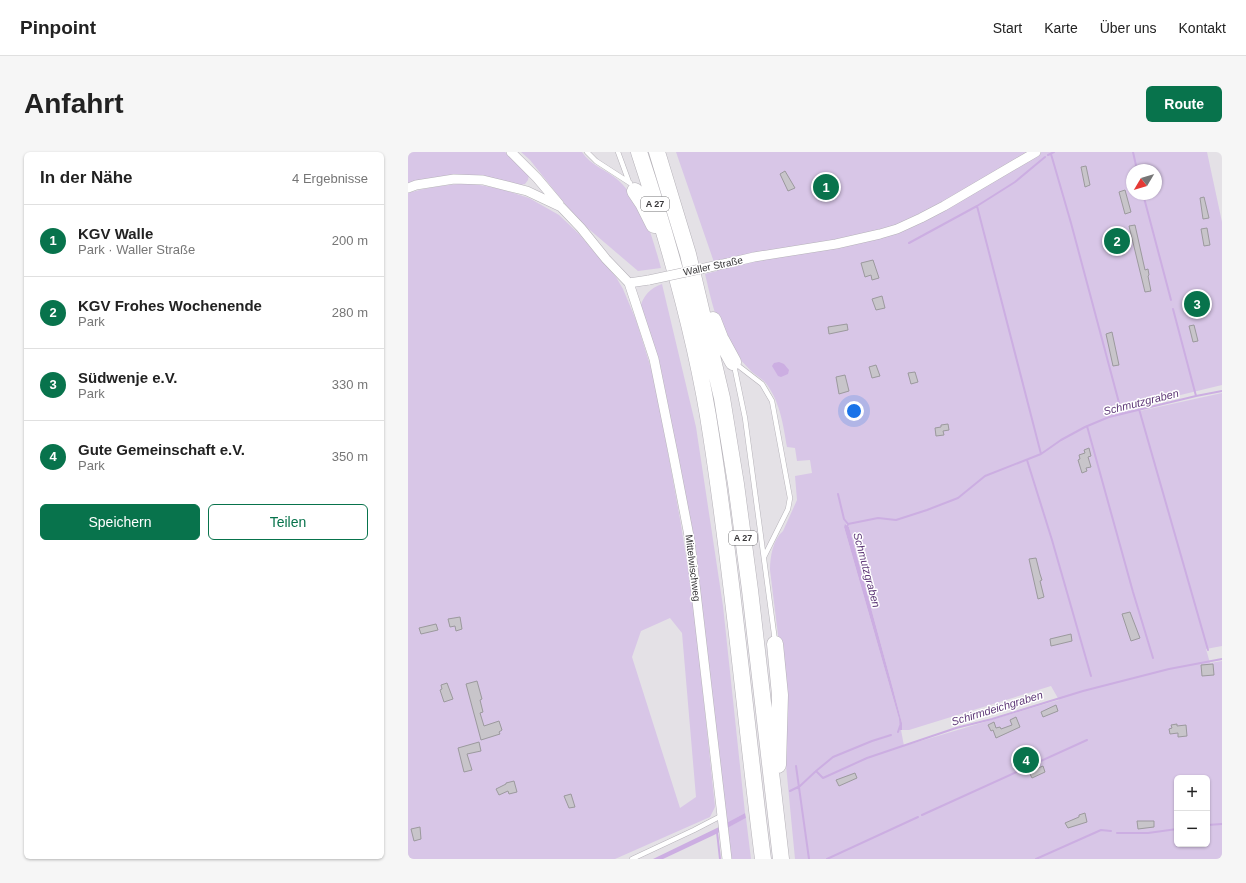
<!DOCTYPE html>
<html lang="de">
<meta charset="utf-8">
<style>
:root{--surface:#fff;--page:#f6f6f6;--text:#222;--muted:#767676;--line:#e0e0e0;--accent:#08734c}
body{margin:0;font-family:Arial,sans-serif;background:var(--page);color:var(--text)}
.controls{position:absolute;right:12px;bottom:12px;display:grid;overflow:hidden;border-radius:6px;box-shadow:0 1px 3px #0004}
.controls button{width:36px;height:36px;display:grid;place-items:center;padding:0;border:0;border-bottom:1px solid var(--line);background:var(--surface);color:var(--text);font:20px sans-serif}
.compass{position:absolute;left:718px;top:12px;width:36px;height:36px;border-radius:50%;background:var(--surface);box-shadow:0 1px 3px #0004;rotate:232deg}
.you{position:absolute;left:446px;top:259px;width:14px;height:14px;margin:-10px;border:3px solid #fff;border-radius:50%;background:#1a73e8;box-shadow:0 0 0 6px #1a73e833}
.badge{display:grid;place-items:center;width:26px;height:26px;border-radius:50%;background:var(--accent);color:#fff;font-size:13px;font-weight:700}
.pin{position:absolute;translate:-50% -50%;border:2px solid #fff;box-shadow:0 1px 4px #0006}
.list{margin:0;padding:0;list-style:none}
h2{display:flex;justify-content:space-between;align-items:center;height:52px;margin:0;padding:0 16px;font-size:17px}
h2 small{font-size:13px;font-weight:400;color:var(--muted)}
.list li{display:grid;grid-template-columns:26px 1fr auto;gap:12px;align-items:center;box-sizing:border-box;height:72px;padding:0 16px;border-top:1px solid var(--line)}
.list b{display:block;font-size:15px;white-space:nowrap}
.list p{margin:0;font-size:13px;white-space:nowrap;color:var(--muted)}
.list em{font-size:13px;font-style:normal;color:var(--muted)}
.actions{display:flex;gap:8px;padding:12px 16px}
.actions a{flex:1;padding:9px 0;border:1px solid var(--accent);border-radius:6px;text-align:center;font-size:14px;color:var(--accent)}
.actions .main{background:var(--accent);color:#fff}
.map{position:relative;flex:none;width:814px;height:707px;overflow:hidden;border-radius:6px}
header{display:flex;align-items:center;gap:24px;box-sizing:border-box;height:56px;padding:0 20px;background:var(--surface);border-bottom:1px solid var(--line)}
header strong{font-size:19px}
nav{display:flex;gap:22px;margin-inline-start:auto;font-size:14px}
.intro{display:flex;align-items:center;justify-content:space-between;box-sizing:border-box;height:96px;padding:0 24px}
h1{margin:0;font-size:28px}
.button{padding:10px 18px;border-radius:6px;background:var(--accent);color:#fff;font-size:14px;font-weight:700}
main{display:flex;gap:24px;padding:0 24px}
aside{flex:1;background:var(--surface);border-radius:6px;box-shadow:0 1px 3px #0004}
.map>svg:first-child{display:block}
</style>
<header>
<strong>Pinpoint</strong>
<nav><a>Start</a><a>Karte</a><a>Über uns</a><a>Kontakt</a></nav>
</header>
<div class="intro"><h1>Anfahrt</h1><a class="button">Route</a></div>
<main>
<aside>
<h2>In der Nähe<small>4 Ergebnisse</small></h2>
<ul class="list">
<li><span class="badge">1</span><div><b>KGV Walle</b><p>Park · Waller Straße</p></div><em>200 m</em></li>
<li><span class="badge">2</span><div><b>KGV Frohes Wochenende</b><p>Park</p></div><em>280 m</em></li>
<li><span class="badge">3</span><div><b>Südwenje e.V.</b><p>Park</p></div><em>330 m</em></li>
<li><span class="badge">4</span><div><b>Gute Gemeinschaft e.V.</b><p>Park</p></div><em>350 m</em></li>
</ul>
<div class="actions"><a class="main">Speichern</a><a>Teilen</a></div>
</aside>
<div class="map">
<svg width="814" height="707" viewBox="0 0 814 707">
<rect width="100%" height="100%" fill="#e4e1e6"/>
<path fill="#d8c6e7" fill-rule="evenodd" d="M0,0H97L121,23L120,28L117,32L109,34L85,27L0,32Z
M113,0H174C182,13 199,18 210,28C236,52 244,84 253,116L230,119L169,67L122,8Z
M268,0H799L814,70V233L731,253L732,259L814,241V494L798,497L802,511L814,509V707H387L377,603L371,491L362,418C362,405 365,387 375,379L389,348L387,324L404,321L402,308L389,309L387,296L379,295C375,272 372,248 356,229C352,226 348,223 344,220C336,212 328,203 322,194C308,172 303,147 297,122L309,119ZM724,18H748V42H724ZM438,372L441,375L484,533L494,571V578H501L643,534L651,548C599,563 548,579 496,594L491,567L436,375ZM769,626H799V692H769Z
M61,31L93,37L121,46L151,63L171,82L208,125L215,137L228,168L247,229L272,367L285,446L307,655L302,665L207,707H0V41C20,35 40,33 61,31ZM262,466L274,481L288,645L272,656L224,505L233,479Z
M254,132L288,275L315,454L337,661L319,671L286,394L277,341L251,211L232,156C235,144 242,136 254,132Z
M338,666L343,707H323L320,675Z"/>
<path fill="#ccaee2" d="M371,210L376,212L381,218L380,222L373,225L370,224L364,214L366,211Z
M437,372L441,375L484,533L494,571V578H492L491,567L436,375Z
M337,661L338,666L306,683L255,707H245L311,675Z"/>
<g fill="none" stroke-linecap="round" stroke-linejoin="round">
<path stroke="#ccaee2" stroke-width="2" d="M725,0L729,18
M643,2L663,71L714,262
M640,3L646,0
M735,42L763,148
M569,54L633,302
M501,91L569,54L607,30L637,5
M765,157L788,244
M731,257L800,498
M679,274L725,440L745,506
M619,308L644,388L683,524
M430,342L436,367L440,372
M439,375L440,372L470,366L488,368L519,358L550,346L577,324L633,302L653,288L677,275L701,265L788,244L814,239
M490,580L492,574
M388,614L401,707
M408,619L425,605L464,589L483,583
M382,639L392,634L408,619L415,626L459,606L548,576L584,567L675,539L761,517L814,507
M514,663L679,588
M799,673L814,672
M309,680L312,707
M709,681H740L769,677
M419,707L510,665
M628,707L693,678L703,679"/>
</g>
<path fill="#c8c5ca" stroke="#9b999d" d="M678,14L682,33L677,35L673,15Z
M377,19L387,36L380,39L372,22Z
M717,38L723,60L717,62L711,40Z
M796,45L801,66L795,67L792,46Z
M727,73L737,118L740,117L741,123L740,124L743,139L737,140L721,74Z
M799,76L802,93L796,94L793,77Z
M465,108L471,126L464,128L463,123L457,125L453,111Z
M474,144L477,156L468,158L464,147Z
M439,172L440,178L421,182L420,175Z
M786,173L790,189L785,190L781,174Z
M704,180L711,213L705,214L698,182Z
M468,213L472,224L464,226L461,215Z
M507,220L510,230L503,232L500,221Z
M437,223L441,239L431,242L428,225Z
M540,272L541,278L535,279L536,283L528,284L527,276L533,275V273Z
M681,296L683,304L680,305L683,315L678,316L679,319L674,321L670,308L672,307L671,303L677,301L676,298Z
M628,406L632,422L634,428L632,429L636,445L630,447L621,407Z
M722,460L732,486L723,489L714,462Z
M52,465L54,477L48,479L47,474L42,475L40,467Z
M28,472L30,478L13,482L11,476Z
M663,482L664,489L643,494L642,487Z
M805,512L806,523L794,524L793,513Z
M69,529L74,547L72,548L75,560L72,561L76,574L91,569L94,578L91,580L92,582L73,588L58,532Z
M39,531L45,547L36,550L32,538L34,537L33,533Z
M648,553L650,559L635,565L633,560Z
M608,565L612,575L588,586L585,578L583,579L580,573L586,570L588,576L592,575L593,577L604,573L602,568Z
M769,572V574L778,573L779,584L770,585V581L762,582L761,577L764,576L763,573Z
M71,590L73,599L59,602L64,618L56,620L50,596Z
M635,614L637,620L624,626L621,620Z
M447,621L449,626L431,634L428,628Z
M106,629L109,640L101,642L100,639L91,643L88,637L98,632V631Z
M163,642L167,655L161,656L156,644Z
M677,661L679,670L660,676L657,671L671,665V663Z
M729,669H746V675L730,677Z
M12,675L13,687L6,689L3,677Z"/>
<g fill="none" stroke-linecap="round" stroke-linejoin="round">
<g stroke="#b6b3b9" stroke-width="5.5">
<path id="service" d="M179,0L188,9L222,31
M210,0L221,30
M328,212L354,232L364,249L382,346L380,357L356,405
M326,213L337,266L367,489
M224,707L286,678L313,664"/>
</g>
<g stroke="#b6b3b9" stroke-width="10">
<path id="minor" d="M103,0L129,26L151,52
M0,36L8,33L46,27L75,28L119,39L153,55L173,76L198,107L221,131L246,207L265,301L282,389L319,707
M320,111L346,105L428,92L472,82L489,77L513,66L536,54L628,0
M221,131L241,128"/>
</g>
<g stroke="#b6b3b9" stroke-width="17">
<path id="motorway" d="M231,0C261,91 289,188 303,283C325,424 337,566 355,707
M249,0L280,102L314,246L328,332L342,438L373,707
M227,39L235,51L246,73
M305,168L312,186L325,210
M367,492L372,543L370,613"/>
</g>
<use href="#service" stroke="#fff" stroke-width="4.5"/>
<use href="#minor" stroke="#fff" stroke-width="9"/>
<use href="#motorway" stroke="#fff" stroke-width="16"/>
<g stroke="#b6b3b9" stroke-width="10" stroke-linecap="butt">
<path id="minor-bridge" d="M241,128L320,111"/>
</g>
<use href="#minor-bridge" stroke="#fff" stroke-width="9"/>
</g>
<g text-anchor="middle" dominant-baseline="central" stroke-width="3" stroke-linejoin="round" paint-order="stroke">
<g fill="#fff" stroke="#737274" stroke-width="1">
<rect x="233" y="45" width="28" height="14" rx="3"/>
<rect x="321" y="379" width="28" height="14" rx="3"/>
</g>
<g font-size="9" font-weight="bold" fill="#373638">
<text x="247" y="52">A 27</text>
<text x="335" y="386">A 27</text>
</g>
<g font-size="10" fill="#373638" stroke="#fff">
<text transform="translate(305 114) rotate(-12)">Waller Straße</text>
<text transform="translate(285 416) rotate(83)">Mittelwischweg</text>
</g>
<g font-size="11" font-style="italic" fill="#5f3978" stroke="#fff">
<text transform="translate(733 250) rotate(-14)">Schmutzgraben</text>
<text transform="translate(459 418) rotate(75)">Schmutzgraben</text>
<text transform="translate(589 556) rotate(-17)">Schirmdeichgraben</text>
</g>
</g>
</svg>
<div class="controls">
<button>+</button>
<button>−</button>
</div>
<svg class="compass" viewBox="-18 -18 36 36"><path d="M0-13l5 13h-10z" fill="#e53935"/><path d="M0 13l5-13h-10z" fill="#767676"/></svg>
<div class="you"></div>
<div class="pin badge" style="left:418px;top:35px">1</div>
<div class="pin badge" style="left:709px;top:89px">2</div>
<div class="pin badge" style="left:789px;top:152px">3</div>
<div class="pin badge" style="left:618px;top:608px">4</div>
</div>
</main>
